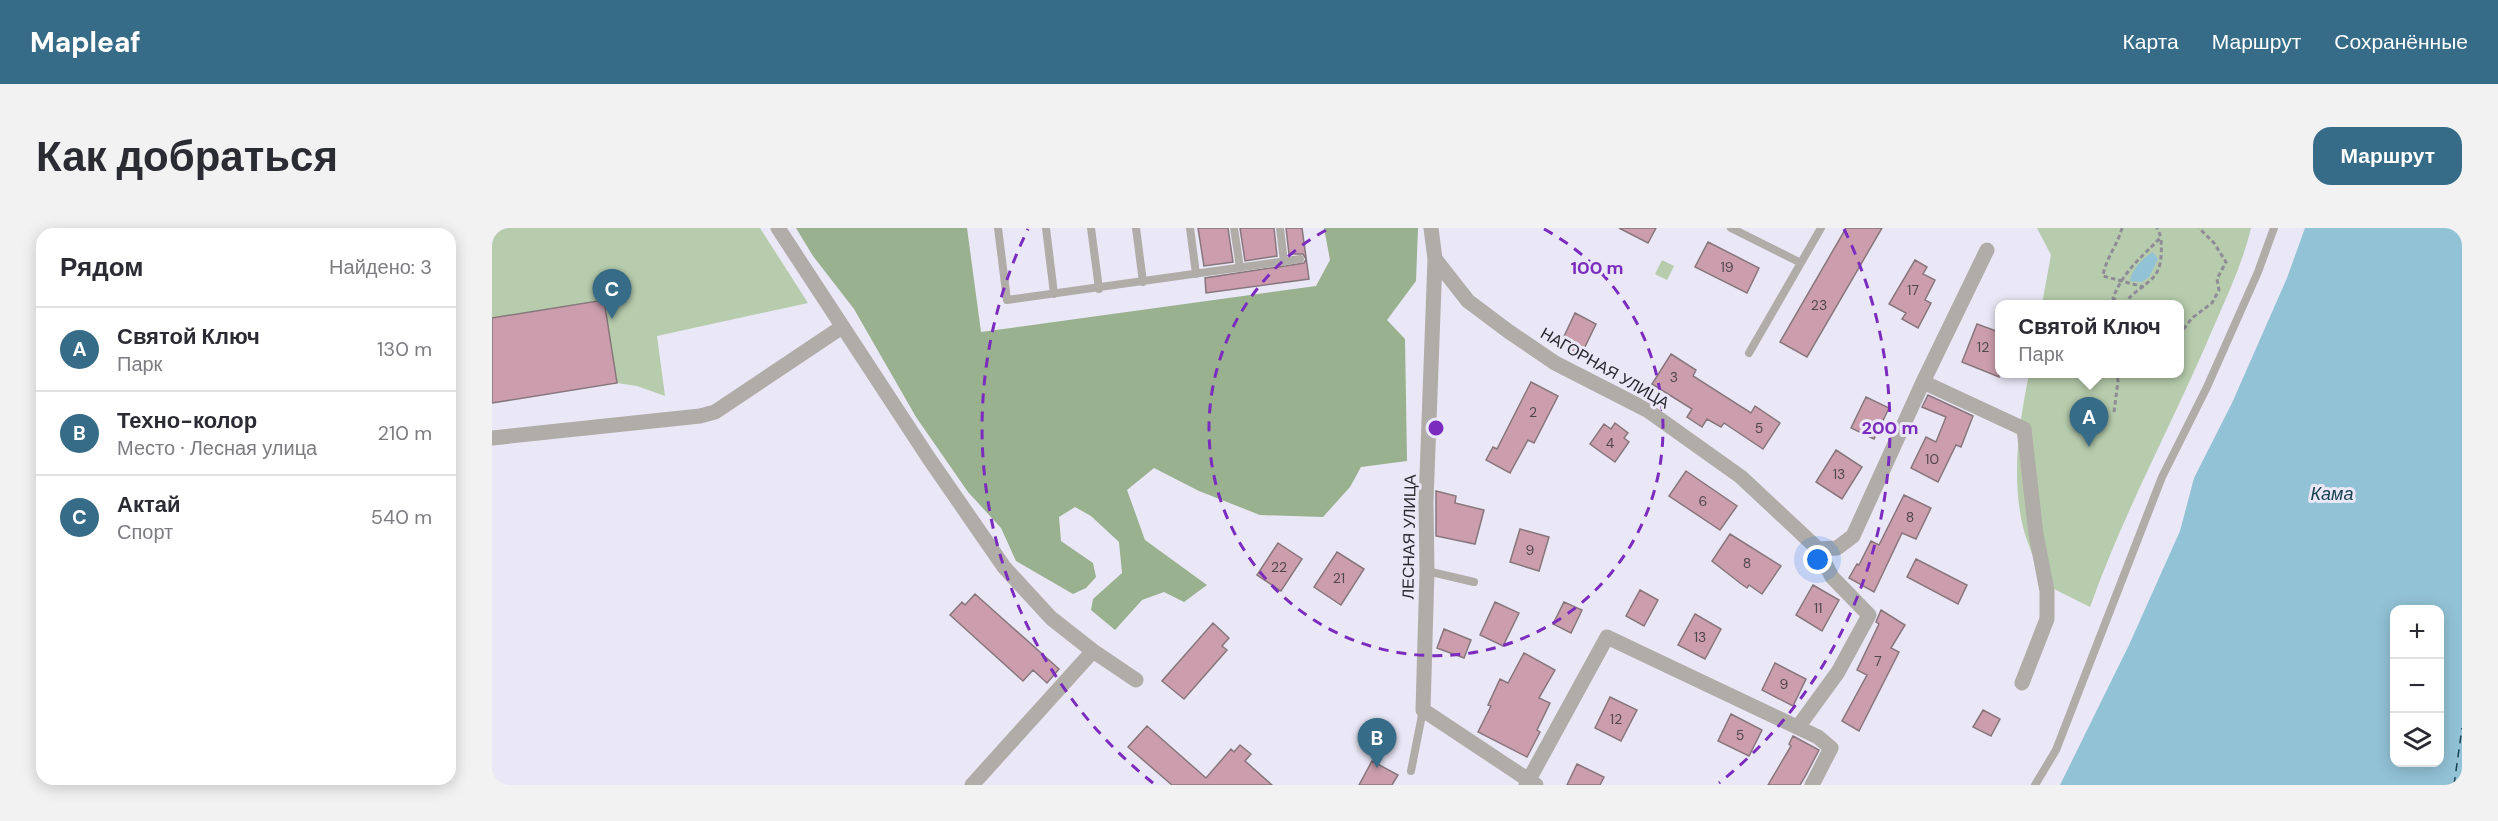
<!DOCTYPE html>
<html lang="ru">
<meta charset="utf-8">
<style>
:root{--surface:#fff;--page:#f2f2f3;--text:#2b2b33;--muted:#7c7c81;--line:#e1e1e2;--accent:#366c88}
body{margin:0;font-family:"DM Sans",sans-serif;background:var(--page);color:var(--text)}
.controls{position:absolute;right:18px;bottom:18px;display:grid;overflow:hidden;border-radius:12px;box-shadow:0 3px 15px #0003}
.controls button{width:54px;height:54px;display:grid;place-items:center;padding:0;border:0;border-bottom:2px solid var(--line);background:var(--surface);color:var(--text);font:30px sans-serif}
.you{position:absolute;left:1326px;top:332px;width:21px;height:21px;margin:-15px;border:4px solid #fff;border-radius:50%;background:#1a73e8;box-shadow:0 0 0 9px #1a73e833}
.badge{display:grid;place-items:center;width:39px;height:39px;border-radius:50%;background:var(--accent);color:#fff;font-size:20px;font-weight:700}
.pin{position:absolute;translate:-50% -50px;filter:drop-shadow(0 2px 3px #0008)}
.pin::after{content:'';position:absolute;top:32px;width:21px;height:18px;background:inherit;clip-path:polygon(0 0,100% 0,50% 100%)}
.popup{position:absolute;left:1503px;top:72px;width:189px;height:78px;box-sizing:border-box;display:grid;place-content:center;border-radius:12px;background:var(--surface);filter:drop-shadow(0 2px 4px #0005);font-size:20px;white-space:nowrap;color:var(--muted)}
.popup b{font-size:22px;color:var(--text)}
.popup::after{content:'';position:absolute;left:50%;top:100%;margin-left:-12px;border:12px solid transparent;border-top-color:var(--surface)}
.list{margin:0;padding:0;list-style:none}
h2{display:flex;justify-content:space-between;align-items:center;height:78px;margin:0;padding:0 24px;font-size:26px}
h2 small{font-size:20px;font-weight:400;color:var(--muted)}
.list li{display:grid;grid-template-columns:39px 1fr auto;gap:18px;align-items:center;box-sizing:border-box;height:84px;padding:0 24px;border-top:2px solid var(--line)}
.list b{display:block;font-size:22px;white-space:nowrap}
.list p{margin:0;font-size:20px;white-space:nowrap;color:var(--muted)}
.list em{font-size:20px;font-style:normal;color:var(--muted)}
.icon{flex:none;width:33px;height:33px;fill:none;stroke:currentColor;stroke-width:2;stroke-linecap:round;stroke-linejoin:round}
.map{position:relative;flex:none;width:1970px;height:557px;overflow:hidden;border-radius:18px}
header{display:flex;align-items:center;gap:36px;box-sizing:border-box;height:84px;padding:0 30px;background:var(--accent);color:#fff}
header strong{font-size:28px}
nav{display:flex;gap:33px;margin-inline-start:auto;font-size:21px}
.intro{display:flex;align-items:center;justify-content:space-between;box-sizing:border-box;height:144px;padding:0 36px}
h1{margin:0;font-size:42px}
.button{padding:15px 27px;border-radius:18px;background:var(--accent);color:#fff;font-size:21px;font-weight:700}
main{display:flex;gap:36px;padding:0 36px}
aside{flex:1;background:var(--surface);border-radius:18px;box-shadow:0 3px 15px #0003}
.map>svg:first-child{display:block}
</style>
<header>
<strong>Mapleaf</strong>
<nav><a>Карта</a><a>Маршрут</a><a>Сохранённые</a></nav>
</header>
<div class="intro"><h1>Как добраться</h1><a class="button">Маршрут</a></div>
<main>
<aside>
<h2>Рядом<small>Найдено: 3</small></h2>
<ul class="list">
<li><span class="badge">A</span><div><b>Святой Ключ</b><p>Парк</p></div><em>130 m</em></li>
<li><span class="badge">B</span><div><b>Техно-колор</b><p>Место · Лесная улица</p></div><em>210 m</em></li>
<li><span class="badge">C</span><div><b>Актай</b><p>Спорт</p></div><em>540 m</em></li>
</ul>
</aside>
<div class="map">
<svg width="1970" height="557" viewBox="0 0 1970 557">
<rect width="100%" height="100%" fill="#eae7f6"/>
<path fill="#b6ccac" d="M0,0H268L316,75L165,108L173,168L145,158L125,155L0,175Z
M1545,0H1759C1751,34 1736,66 1722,98C1682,193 1632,283 1598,379L1552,356C1545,337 1536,318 1531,299C1519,248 1527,196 1537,146H1687V76H1550L1559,27Z
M1170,32L1182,38L1175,52L1163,46Z"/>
<path fill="#99b18e" d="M304,0H475L489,104L824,58L838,32L832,0H926L924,53L895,92L913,111L915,233L869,239L858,259L831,289L768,287L707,263L662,240L635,262L653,312L715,357L692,374L672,364L650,372L623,402L599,382L601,371L630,345L627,314L599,288L583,279L567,289L569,313L601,335L604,349L594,360L581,366L524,333L509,300L476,264L424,189L362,81L321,28Z"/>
<path fill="#92c2d6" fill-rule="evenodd" d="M1813,0H1970V557H1568L1637,417L1688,303L1702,250L1740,175L1795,50ZM1902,382H1948V534H1902Z
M1661,24L1666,31L1657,49L1650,54L1638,53C1640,41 1651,30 1661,24Z"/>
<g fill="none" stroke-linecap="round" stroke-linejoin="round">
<path stroke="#184151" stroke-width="1.5" stroke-dasharray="8 6" stroke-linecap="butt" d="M1962,557L1970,500"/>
</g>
<path fill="#cc9ead" stroke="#87777c" stroke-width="1.5" d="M706,0H736L741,34L712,38Z
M748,0H782L785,28L753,33Z
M794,0H810L817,51L714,65L713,50L812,35L814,31L811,26H797Z
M1127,0H1164L1156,15Z
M1354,0H1390L1315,129L1288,114Z
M1216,14L1267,40L1255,65L1203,39Z
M1423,32L1435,39L1431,46L1443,52L1433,72L1439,75L1426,100L1410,91L1414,85L1397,76Z
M112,72L125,155L0,175V90Z
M1083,85L1104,96L1089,127L1068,117Z
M1485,96L1507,104V149L1470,134Z
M1179,126L1204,142L1201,148L1259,185L1263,178L1288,195L1271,221L1232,195L1229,199L1215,191L1210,199L1195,189L1200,181L1160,156Z
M1039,154L1066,168L1042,215L1036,212L1018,245L994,232L1001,219L1005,221Z
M1436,167L1481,188L1469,219L1464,217L1446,254L1419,240L1434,209L1444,214L1454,189L1430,179Z
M1374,169L1397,180L1382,211L1359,200Z
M1123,195L1136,205L1132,210L1137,214L1123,234L1098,216L1112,196L1119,201Z
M1344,222L1370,239L1350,271L1324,254Z
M1194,243L1245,278L1228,302L1177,268Z
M944,263L964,268L963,275L992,282L983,316L944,308Z
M1412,267L1439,280L1424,311L1410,305L1382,364L1357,350L1365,336L1367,337L1379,313L1387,317Z
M1028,301L1057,309L1047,343L1018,334Z
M1238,306L1289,338L1270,366L1257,357L1255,360L1248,355L1220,333Z
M786,315L810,331L789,363L765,347Z
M845,324L872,341L849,377L822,359Z
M1424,331L1475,357L1466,376L1415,349Z
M1321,357L1347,372L1330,403L1304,387Z
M1148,362L1166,372L1152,398L1134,388Z
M483,366L567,441L555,455L541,442L531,453L458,387L470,374L473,377Z
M1003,374L1027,385L1011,418L988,407Z
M1072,374L1090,382L1079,405L1061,396Z
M1389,382L1413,397L1399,420L1407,424L1367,503L1350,493L1375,447L1365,442L1387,396L1384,394Z
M1203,386L1229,401L1213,431L1186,417Z
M721,395L737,410L730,418L735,422L692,471L670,453Z
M952,401L979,412L972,430L945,420Z
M1032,425L1063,442L1047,470L1058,475L1045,502L1048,504L1035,529L986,504L999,478L996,477L1008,451L1016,455Z
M1283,435L1314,451L1301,478L1270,462Z
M1118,469L1145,482L1129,513L1103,500Z
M1491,482L1508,491L1499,508L1481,499Z
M1239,486L1270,502L1257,528L1226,513Z
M655,498L714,550L739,521L742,524L748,517L759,526L753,533L780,557H680L636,519Z
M1301,508L1327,522L1314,547L1308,557H1276L1299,518L1297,516Z
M880,533L906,547L900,557H867Z
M1085,536L1112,549L1108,557H1075Z"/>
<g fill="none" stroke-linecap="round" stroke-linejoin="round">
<path stroke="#8f8c97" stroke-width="3" stroke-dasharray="4.5 3" stroke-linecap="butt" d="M1630,0C1626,16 1613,32 1611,48L1652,59
M1621,76V70
M1630,76L1621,70C1632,42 1649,30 1669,9L1665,0
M1631,76C1656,49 1672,56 1669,11
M1687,107L1700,90L1720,75L1727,62L1725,51L1734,34L1722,15L1707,0
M1622,184L1626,153L1625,146"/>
<path stroke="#b0aca7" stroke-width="8" d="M506,0L515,72L808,31
M554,0L562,66
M599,0L607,61
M644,0L651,54
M698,0L704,46
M742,0L748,40
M788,0L792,34
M1239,0L1309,35
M1257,125L1329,0
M935,343L982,354
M919,543L931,482
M1543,557L1564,522L1670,249L1715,159L1766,44L1782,0"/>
<path stroke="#b0aca7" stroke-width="15" d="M286,0L436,229L512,339L559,390L601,423L644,452
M939,0L943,31L934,274L935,343L931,482L1044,557
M943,31L976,73L1016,103L1063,135L1155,182L1249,249L1326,321L1340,349L1377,387L1346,444L1306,499
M1431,154L1532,201L1544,306L1555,363V391L1530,455
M0,210L208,188L223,184L350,99
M1326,321L1345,320L1361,308L1431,154L1495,22
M480,557L601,423
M1034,557L1115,409L1326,509L1339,520L1320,557"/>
</g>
<g fill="none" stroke="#7b2cbf" stroke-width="3" stroke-dasharray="10 8">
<path d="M1052 1A227 227 0 1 1 836 1"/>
<path d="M661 555A454 454 0 0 1 536 1M1352 1A454 454 0 0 1 1227 555"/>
</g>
<g text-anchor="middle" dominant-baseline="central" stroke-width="6" stroke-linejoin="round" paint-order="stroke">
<g font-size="14" fill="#52464e">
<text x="1235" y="39">19</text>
<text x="1421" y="62">17</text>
<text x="1327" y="77">23</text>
<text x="1491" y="119">12</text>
<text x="1182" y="149">3</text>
<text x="1041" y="184">2</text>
<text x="1267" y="200">5</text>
<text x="1118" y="215">4</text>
<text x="1440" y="231">10</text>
<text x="1347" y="246">13</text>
<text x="1211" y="273">6</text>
<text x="1418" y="289">8</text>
<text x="1038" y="322">9</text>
<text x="1255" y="335">8</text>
<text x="787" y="339">22</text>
<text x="847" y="350">21</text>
<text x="1326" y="380">11</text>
<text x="1208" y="409">13</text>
<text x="1386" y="433">7</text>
<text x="1292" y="456">9</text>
<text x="1124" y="491">12</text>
<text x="1248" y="507">5</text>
</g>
<g font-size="16" fill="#29282e" stroke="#eae7f6">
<text transform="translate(1113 140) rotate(30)">НАГОРНАЯ УЛИЦА</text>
<text transform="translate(917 309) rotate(-89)">ЛЕСНАЯ УЛИЦА</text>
</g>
<g font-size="18" font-style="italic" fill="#184151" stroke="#eae7f6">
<text x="1840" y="266">Кама</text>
</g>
</g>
<circle cx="944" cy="200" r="9" fill="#7b2cbf" stroke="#eae7f6" stroke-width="3"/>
<g font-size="18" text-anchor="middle" font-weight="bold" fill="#7b2cbf" stroke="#eae7f6" stroke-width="6" stroke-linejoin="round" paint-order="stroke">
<text x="1105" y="46">100 m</text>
<text x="1398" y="206">200 m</text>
</g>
</svg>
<div class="controls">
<button>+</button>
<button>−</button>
<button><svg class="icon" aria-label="layers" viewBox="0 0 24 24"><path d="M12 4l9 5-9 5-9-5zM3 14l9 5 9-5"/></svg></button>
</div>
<div class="you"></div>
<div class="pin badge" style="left:1597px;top:219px">A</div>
<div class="popup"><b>Святой Ключ</b>Парк</div>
<div class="pin badge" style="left:885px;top:540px">B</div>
<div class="pin badge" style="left:120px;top:91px">C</div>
</div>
</main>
